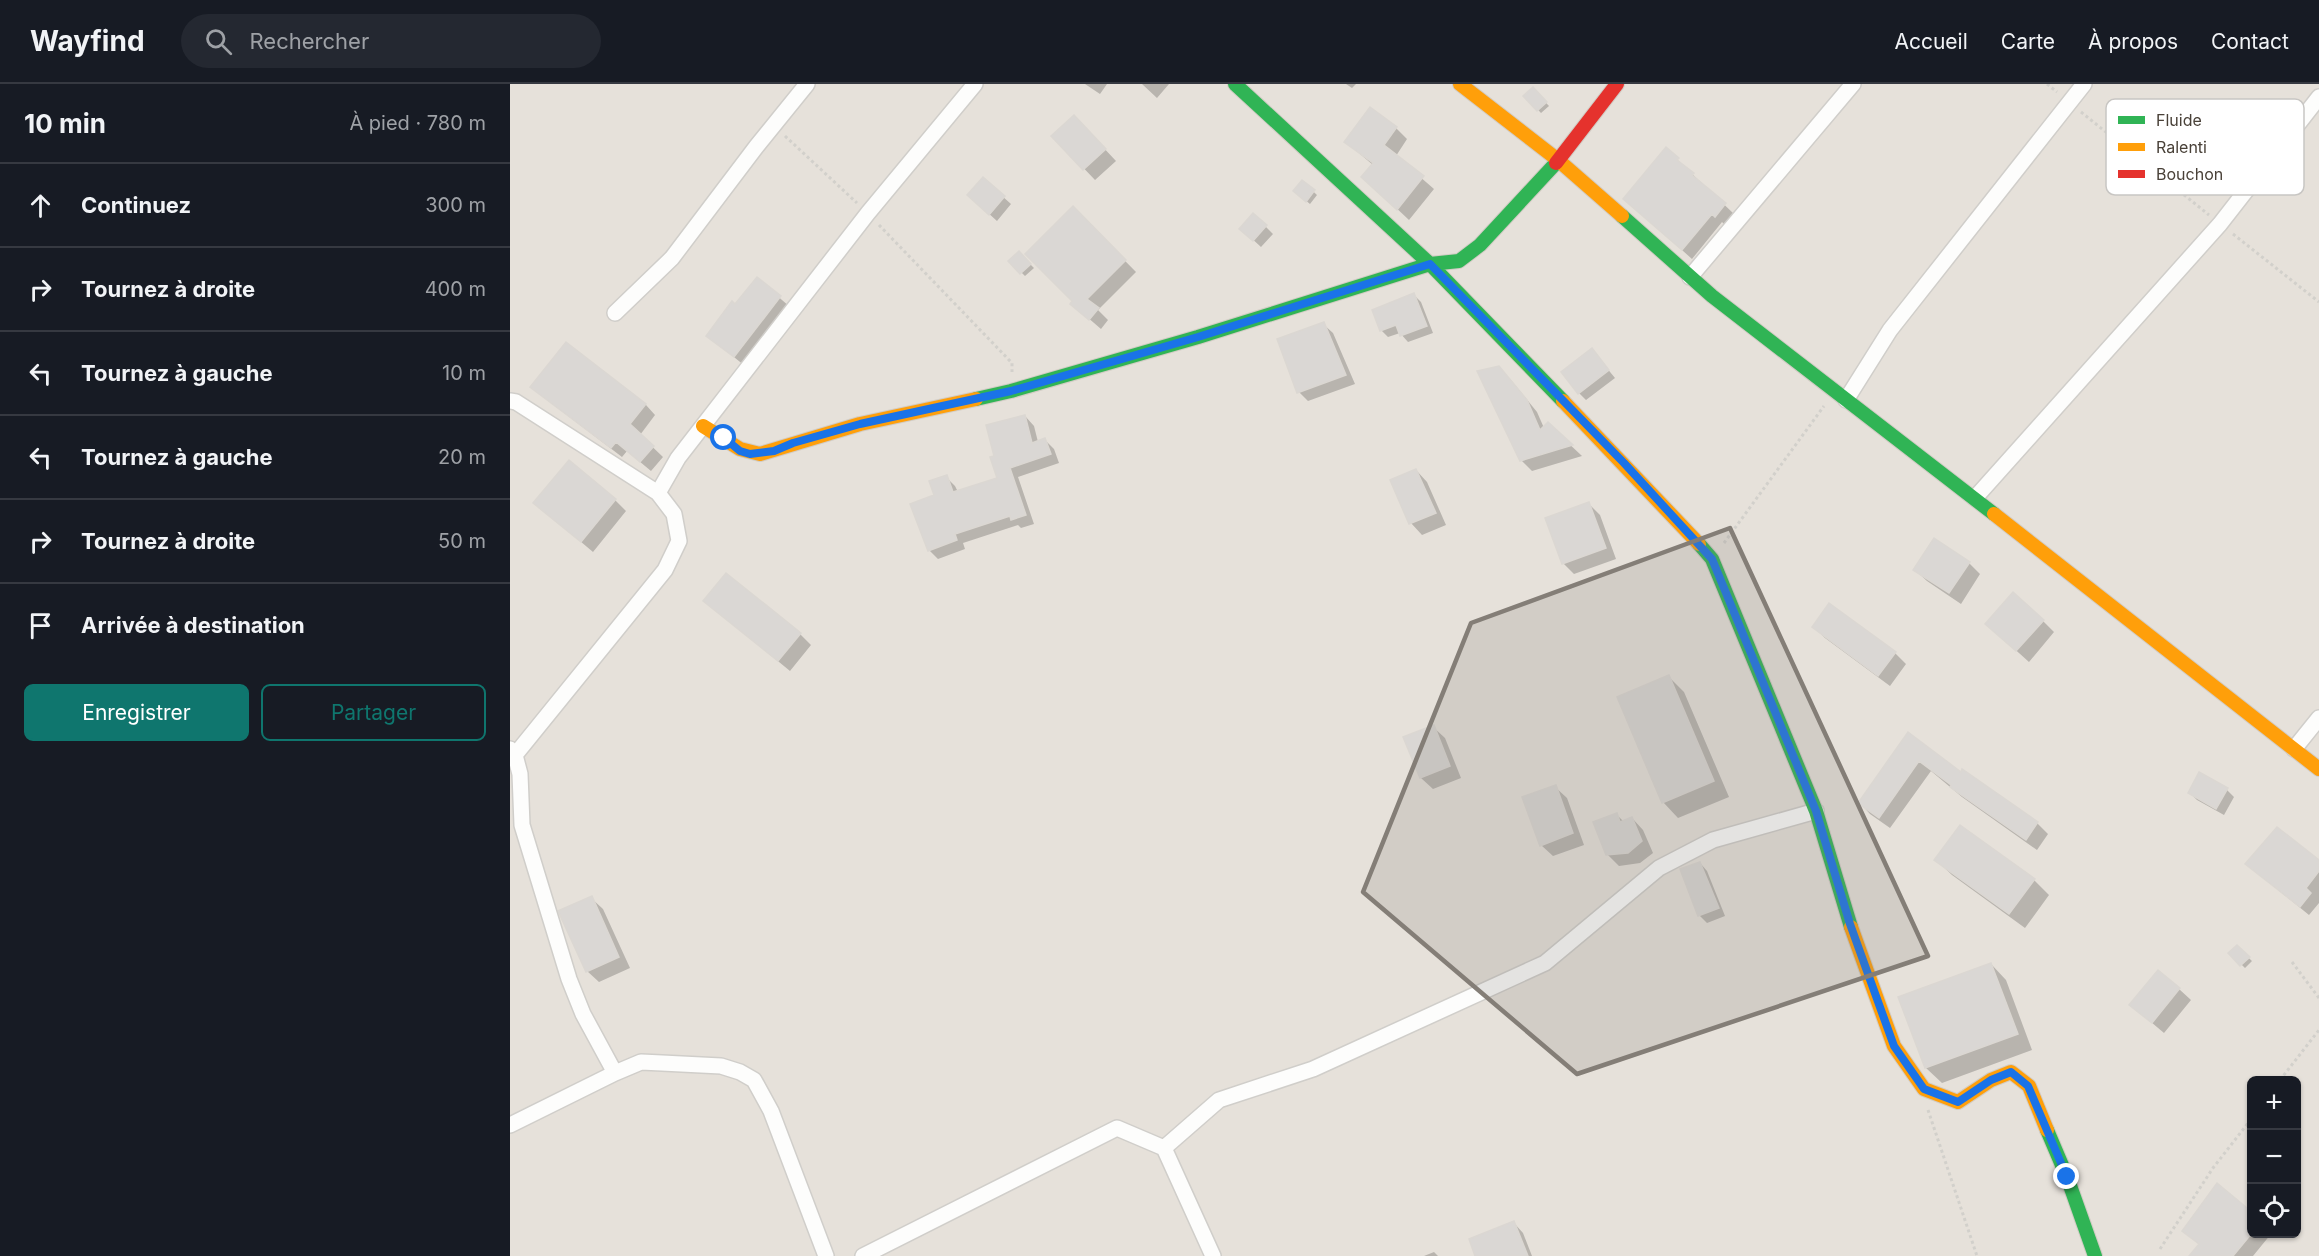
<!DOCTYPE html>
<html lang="fr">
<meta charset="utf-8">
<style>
:root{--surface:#171b24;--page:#242831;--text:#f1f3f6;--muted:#9ea1a6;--line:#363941;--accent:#0f766e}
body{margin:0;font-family:Inter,sans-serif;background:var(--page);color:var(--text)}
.controls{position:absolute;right:18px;bottom:18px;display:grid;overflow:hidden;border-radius:9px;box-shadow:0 2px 4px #0004}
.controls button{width:54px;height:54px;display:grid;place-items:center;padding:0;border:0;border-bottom:2px solid var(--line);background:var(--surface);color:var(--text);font:30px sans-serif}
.stop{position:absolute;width:18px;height:18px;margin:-14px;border:4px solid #1a73e8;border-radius:50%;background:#fff}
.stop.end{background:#1a73e8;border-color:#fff;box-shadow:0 2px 6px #0008}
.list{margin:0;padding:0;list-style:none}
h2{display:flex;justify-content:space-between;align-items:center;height:78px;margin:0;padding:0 24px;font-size:26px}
h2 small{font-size:20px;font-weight:400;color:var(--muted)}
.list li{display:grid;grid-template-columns:39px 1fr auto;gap:18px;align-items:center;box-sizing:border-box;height:84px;padding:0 24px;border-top:2px solid var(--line)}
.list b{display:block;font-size:22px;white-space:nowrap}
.list em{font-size:20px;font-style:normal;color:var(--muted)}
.actions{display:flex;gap:12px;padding:18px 24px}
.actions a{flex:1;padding:14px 0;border:2px solid var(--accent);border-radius:9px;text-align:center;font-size:21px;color:var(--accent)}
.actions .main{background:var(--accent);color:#fff}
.icon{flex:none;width:33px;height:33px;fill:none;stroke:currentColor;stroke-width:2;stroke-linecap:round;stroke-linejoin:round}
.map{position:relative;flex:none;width:1809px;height:1172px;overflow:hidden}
header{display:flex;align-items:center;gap:36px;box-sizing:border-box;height:84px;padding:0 30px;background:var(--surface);border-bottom:2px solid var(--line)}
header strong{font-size:28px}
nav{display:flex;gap:33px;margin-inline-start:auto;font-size:21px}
.search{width:420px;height:54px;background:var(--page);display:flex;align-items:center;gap:15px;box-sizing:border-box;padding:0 21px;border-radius:33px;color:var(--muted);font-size:22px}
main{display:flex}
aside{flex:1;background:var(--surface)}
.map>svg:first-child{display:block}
</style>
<header>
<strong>Wayfind</strong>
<div class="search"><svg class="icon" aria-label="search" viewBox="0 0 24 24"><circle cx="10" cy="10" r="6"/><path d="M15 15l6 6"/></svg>Rechercher</div>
<nav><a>Accueil</a><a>Carte</a><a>À propos</a><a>Contact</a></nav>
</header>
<main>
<aside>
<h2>10 min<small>À pied · 780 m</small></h2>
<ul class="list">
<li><svg class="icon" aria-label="ahead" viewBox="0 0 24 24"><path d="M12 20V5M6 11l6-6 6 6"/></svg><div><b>Continuez</b></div><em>300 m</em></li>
<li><svg class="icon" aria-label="right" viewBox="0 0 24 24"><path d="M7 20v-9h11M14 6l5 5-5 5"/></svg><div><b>Tournez à droite</b></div><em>400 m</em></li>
<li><svg class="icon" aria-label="left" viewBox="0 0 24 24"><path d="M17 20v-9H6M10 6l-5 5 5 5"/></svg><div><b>Tournez à gauche</b></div><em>10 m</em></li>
<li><svg class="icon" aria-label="left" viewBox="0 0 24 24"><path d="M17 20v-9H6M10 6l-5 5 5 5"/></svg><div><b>Tournez à gauche</b></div><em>20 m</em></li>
<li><svg class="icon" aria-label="right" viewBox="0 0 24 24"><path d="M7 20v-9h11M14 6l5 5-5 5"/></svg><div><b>Tournez à droite</b></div><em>50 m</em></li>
<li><svg class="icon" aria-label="arrive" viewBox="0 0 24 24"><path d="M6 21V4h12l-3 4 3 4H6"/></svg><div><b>Arrivée à destination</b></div></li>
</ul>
<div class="actions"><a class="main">Enregistrer</a><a>Partager</a></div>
</aside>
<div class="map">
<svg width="1809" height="1172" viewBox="0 0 1809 1172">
<rect width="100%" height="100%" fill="#f2f0ed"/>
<path fill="#e6e1da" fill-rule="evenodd" d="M0,0H1809V1172H0ZM1742,996H1786V1150H1742Z"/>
<path fill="#0003" d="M575,0H597L590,10Z
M632,0H659L647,14Z
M836,0H846L842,4Z
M1023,5L1039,22L1031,29L1015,12Z
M575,44L606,77L585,96L543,52Z
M886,44L897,55L886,72L924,105L899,136L865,104L863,81L836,58Z
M1156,65L1224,130L1215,141L1212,138L1182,175L1115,115Z
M473,95L501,120L487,137L466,118Z
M793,98L807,111L800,120L788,110Z
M563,124L626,188L588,226L598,236L591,245L562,220L564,217Z
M744,131L763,150L751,163L739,152Z
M509,169L524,184L515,192L500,177Z
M248,195L280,223L235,282L198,252Z
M904,211L911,218L923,249L898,258L890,249L878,253L871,246Z
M813,240L823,249L845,300L798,317L789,308Z
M56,260L136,321L145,331L130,351L153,373L141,387L117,367L112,373L32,312L22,302Z
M1082,266L1105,294L1076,316L1069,309Z
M1000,295L1027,328L1034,344L1038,340L1072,372L1022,387L1011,376Z
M515,332L524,342L528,358L535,356L544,365L549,379L508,393L524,440L511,444L508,441L453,459L455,465L428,475L419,466L426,412L436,393L445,402L448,408L489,395L486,373Z
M906,386L917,398L936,441L912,451L901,439Z
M105,416L116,427L83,468L25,419Z
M1078,419L1090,431L1106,475L1064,490L1053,479Z
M1459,479L1470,490L1451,520L1417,497L1405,486Z
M195,517L290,550L301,561L280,587Z
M1533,537L1544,548L1519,578L1489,551Z
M1304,543L1385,569L1396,580L1380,602L1315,554Z
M1159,593L1174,608L1219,713L1168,734L1153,718Z
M923,643L935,654L951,694L923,705L911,694L895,654Z
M1398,650L1451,690L1453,687L1527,739L1538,750L1527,766L1452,713L1421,687L1380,744L1360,730L1350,719Z
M1045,703L1057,714L1074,761L1043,772L1031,761Z
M1717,706L1724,713L1714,731L1687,716L1680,709Z
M1106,730L1114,738L1122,734L1133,746L1143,769L1130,779L1109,782L1097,770Z
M1426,776L1524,796L1539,811L1515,844L1442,791Z
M1809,778V819L1799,831L1746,788Z
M1190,779L1197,787L1215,832L1197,839L1189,831Z
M81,814L93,825L120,884L89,898L77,887Z
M1727,863L1742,877L1735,884L1720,869Z
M1481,880L1496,896L1522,966L1432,999L1416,984L1390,913Z
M1669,905L1681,916L1654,949L1621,921Z
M1004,1139L1013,1149L1022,1172H967Z
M1674,1147L1742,1150H1761L1743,1172H1681L1690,1161Z
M924,1168L928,1172H914Z"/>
<path fill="#dad7d4" stroke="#dbd7d2" stroke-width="1.5" d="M1023,3L1037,18L1027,27L1013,12Z
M860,23L887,43L874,61L914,92L887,126L851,93L863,79L834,58Z
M564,31L596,65L573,86L541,52Z
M1156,63L1169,74L1167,76L1184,89L1182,91L1216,119L1205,133L1202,130L1172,166L1113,115Z
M473,93L495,112L479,131L457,111Z
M792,96L805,106L796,118L783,107Z
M563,122L616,176L577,215L589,224L579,236L560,220L562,217L515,170Z
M743,129L757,141L743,157L729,145Z
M509,167L521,180L510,190L498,177Z
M247,193L271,212L224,273L196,252L222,217L225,220Z
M904,209L917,242L890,252L886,241L870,247L862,226Z
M814,238L836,291L787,309L767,255Z
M56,258L136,320L120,340L144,362L130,378L106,358L101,364L20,303Z
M1082,264L1099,286L1068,310L1051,288Z
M989,282L1017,316L1030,346L1038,338L1063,361L1010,377L967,287Z
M515,331L522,359L535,354L541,370L500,384L516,431L501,436L500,432L445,450L447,456L418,467L400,420L424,411L419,397L437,391L443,408L487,394L480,373L484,372L476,341Z
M59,376L106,415L71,458L23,419Z
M906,385L926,429L899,440L880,396Z
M1079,418L1096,464L1052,480L1035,434Z
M1424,454L1460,478L1439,509L1403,486Z
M216,489L291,549L268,577L193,517Z
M1503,508L1534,536L1506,567L1475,540Z
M1319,519L1386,568L1368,592L1302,543Z
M1159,591L1204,697L1152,719L1107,613Z
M924,641L940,682L910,694L893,653Z
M1398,648L1451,688L1452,685L1528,738L1516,756L1440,703L1441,701L1409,677L1369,734L1348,719Z
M1689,688L1718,704L1706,725L1678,709Z
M1046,701L1063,749L1030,762L1012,713Z
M1107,729L1110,738L1122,733L1132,757L1118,769L1096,771L1083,738Z
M1450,741L1525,795L1499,830L1424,776Z
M1767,743L1809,776V787L1796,804L1801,809L1790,823L1735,780Z
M1190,778L1209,824L1188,832L1170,785Z
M82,812L109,873L76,888L48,827Z
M1727,861L1740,873L1730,882L1718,869Z
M1481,879L1508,950L1415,984L1388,913Z
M1648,886L1670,904L1642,939L1619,921Z
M1707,1099L1742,1128V1149L1723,1172H1679L1689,1160L1672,1147Z
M1004,1137L1018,1172H965L959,1155Z"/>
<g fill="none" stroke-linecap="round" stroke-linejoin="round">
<g stroke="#d0ceca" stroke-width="18">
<path id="street" d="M1180,193L1343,0
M105,229L162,174L246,63L297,0
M1336,316L1380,246L1574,0
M0,317L6,318L148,409
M1465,414L1710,140L1809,13
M0,665L5,671L10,690L12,741L59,895L73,930L105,989L131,978L152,979L211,982L230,988L244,996L261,1027L316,1172
M1784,665L1809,634
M5,671L155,486L169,457L164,430L148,409L168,374L358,129L465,0
M0,1041L105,989
M654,1064L709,1016L803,985L1035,879L1149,784L1203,756L1306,727
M353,1172L607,1044L654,1064L703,1172"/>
</g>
<g stroke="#d2ccc4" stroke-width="16">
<path id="fast" d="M725,0L920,180L1053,317
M1112,132L1202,212L1484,430
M466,315L501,307L688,253L920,180L949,177L970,161L1046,79
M1189,460L1202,475L1306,727L1341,843
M1537,1046L1557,1093L1585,1172"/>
</g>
<g stroke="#d2ccc4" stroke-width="16">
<path id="slow" d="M950,0L1048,76L1112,132
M1053,317L1189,460
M193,342L230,365L250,370L350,340L466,315
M1484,430L1809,685
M1341,843L1384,962L1414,1005L1448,1018L1481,996L1501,988L1519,1002L1537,1046"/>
</g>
<g stroke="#d2ccc4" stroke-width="16">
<path id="jam" d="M1046,79L1107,0"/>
</g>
<path stroke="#d2d0cb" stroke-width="3" stroke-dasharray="3 3" stroke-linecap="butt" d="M1537,0L1547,8
M1571,28L1699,131
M275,52L347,119
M369,141L502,279V288
M1723,150L1809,218
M1214,459L1314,322
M1782,878L1809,914
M1770,996L1809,946
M1418,1026L1467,1172
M1650,1165L1703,1084L1742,1034"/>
<use href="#street" stroke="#fdfdfc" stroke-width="15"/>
<use href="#fast" stroke="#30b455" stroke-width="14"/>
<use href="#slow" stroke="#ff9f0a" stroke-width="14"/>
<use href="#jam" stroke="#e5322d" stroke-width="14"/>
</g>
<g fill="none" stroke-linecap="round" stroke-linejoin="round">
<path stroke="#1a73e8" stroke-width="8" d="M214,354L230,367L240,370L264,367L283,359L350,340L501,307L688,253L920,180L1114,379L1202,475L1306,727L1340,840L1384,962L1414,1005L1448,1018L1481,996L1501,988L1518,1002L1557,1093"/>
</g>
<path fill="#847e77" fill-opacity="0.2" stroke="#847e77" stroke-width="4.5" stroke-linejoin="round" d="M1220,444L1418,872L1067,990L853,808L961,539Z"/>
<rect x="1596" y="15" width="198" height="96" rx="9" fill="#fff" stroke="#c8c6c3" stroke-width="1.5"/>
<rect x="1608" y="32" width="27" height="8" fill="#30b455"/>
<rect x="1608" y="59" width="27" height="8" fill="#ff9f0a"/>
<rect x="1608" y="86" width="27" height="8" fill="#e5322d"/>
<g font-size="16" fill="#494138">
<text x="1646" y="42">Fluide</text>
<text x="1646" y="69">Ralenti</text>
<text x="1646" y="96">Bouchon</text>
</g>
</svg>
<div class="controls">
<button>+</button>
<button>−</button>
<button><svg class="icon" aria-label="locate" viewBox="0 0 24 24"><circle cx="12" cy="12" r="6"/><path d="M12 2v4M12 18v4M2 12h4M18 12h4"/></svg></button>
</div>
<div class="stop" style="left:214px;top:354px"></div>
<div class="stop end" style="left:1557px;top:1093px"></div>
</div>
</main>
